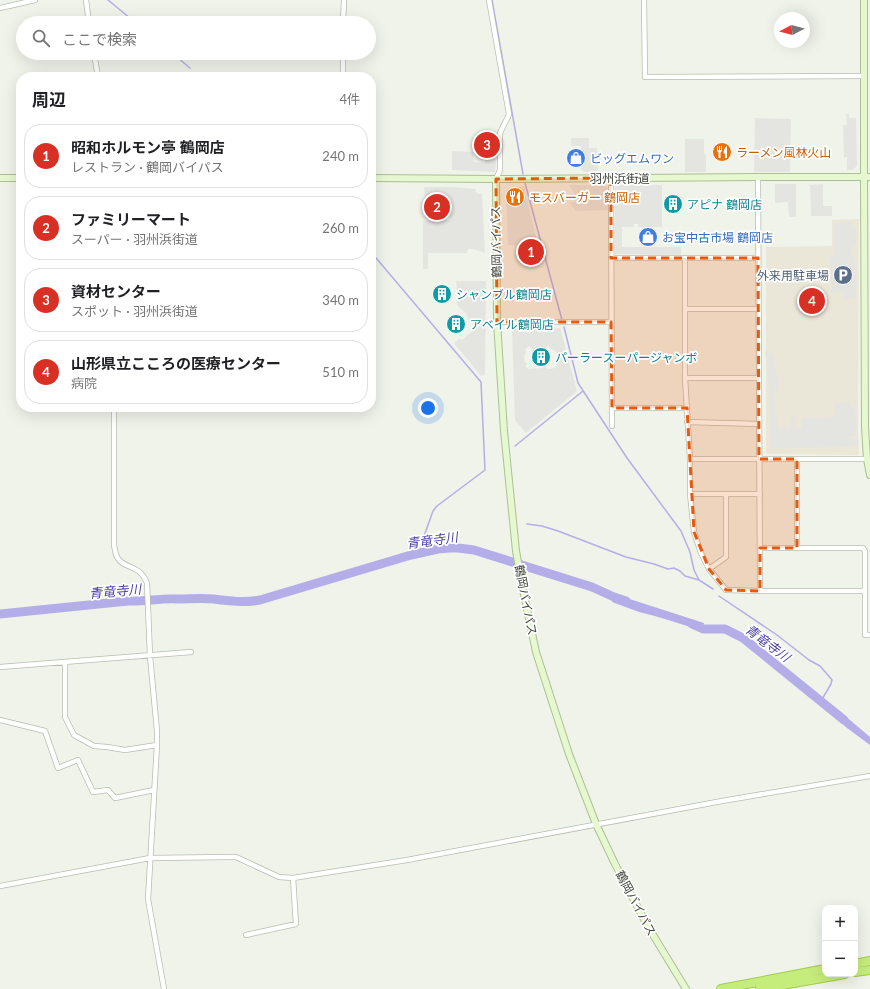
<!DOCTYPE html>
<html lang="ja">
<meta charset="utf-8">
<style>
:root{--surface:#fff;--page:#f6f6f6;--text:#202124;--muted:#757577;--line:#e0e0e0;--accent:#d93025}
body{margin:0;font-family:Lato,"Noto Sans JP",sans-serif;background:var(--page);color:var(--text)}
.controls{position:absolute;right:12px;bottom:12px;display:grid;overflow:hidden;border-radius:8px;box-shadow:0 4px 16px #0002}
.controls button{width:36px;height:36px;display:grid;place-items:center;padding:0;border:0;border-bottom:1px solid var(--line);background:var(--surface);color:var(--text);font:20px sans-serif}
.compass{position:absolute;left:774px;top:12px;width:36px;height:36px;border-radius:50%;background:var(--surface);box-shadow:0 4px 16px #0002;rotate:263deg}
.you{position:absolute;left:428px;top:408px;width:14px;height:14px;margin:-10px;border:3px solid #fff;border-radius:50%;background:#1a73e8;box-shadow:0 0 0 6px #1a73e833}
.badge{display:grid;place-items:center;width:26px;height:26px;border-radius:50%;background:var(--accent);color:#fff;font-size:13px;font-weight:700}
.pin{position:absolute;translate:-50% -50%;border:2px solid #fff;box-shadow:0 1px 4px #0006}
.list{margin:0;padding:0;list-style:none}
h2{display:flex;justify-content:space-between;align-items:center;height:52px;margin:0;padding:0 16px;font-size:17px}
h2 small{font-size:13px;font-weight:400;color:var(--muted)}
.list li{display:grid;grid-template-columns:26px 1fr auto;gap:12px;align-items:center;box-sizing:border-box;height:64px;margin:0 8px 8px;padding:0 8px;border:1px solid var(--line);border-radius:16px}
.list b{display:block;font-size:15px;white-space:nowrap}
.list p{margin:0;font-size:13px;white-space:nowrap;color:var(--muted)}
.list em{font-size:13px;font-style:normal;color:var(--muted)}
.icon{flex:none;width:22px;height:22px;fill:none;stroke:currentColor;stroke-width:2;stroke-linecap:round;stroke-linejoin:round}
.map{position:relative;flex:none;width:870px;height:989px;overflow:hidden}
.search{position:absolute;background:var(--surface);box-shadow:0 4px 16px #0002;left:16px;top:16px;width:360px;height:44px;display:flex;align-items:center;gap:10px;box-sizing:border-box;padding:0 14px;border-radius:22px;color:var(--muted);font-size:15px}
.panel{position:absolute;background:var(--surface);box-shadow:0 4px 16px #0002;left:16px;top:72px;width:360px;height:340px;border-radius:16px}
.map>svg:first-child{display:block}
</style>
<div class="map">
<svg width="870" height="989" viewBox="0 0 870 989">
<rect width="100%" height="100%" fill="#f0f3ea"/>
<path fill="#ebe7d8" d="M859,219L858,433L859,453L857,455L768,454L766,453V247L832,246V220Z"/>
<path fill="#e4e5e1" fill-rule="evenodd" d="M846,114H849V118H856L857,166L852,170H848L847,169V157H844L843,125H847Z
M755,118L791,119L790,172H754Z
M571,138H589V148H597L598,172H583V170H581V146H571Z
M685,139H704V153L706,156V172H685Z
M452,151L473,152L474,162L485,163L486,153H497L495,172L452,170Z
M775,184H796V217H789L788,202L775,203Z
M823,184V206H832V216H811L810,185Z
M569,185H604L607,188L608,210L576,211L569,202H575V193Z
M615,185H662V227H638V224H634V227H622V247H681V255L615,254Z
M524,186L536,237L530,246L508,245L506,198L511,188ZM511,191L518,192V194L521,195L520,200H517L516,206L508,205Z
M424,187H453L476,189L475,191L478,194H482L485,253L473,249H468L467,253H428V269H423V221L450,220L449,199L425,198Z
M851,222L852,227H856V246H851V257H855L856,299H843V292L831,293L830,257H835L834,223Z
M456,281H486L485,375L481,376L454,343L460,338L462,340L476,328L467,317L466,313L463,311L457,305V299L459,296L457,291Z
M553,326L554,329L560,328L577,391L526,433L515,420L512,328ZM529,346L532,349L535,350L536,348L539,350H544L548,346L551,349L556,351L557,354H558V363H557V366L555,367V368L548,369L544,365L543,368L528,369L525,366L527,364L525,362L524,357L526,352L525,350Z
M765,350L770,352L774,356L776,375H778L779,390H774L775,414H777L778,429L791,428V417H796V429L802,428L801,418L835,417V403L851,402V408H855L856,436H851V439H858V445H852L851,447L770,448L768,359L767,357L765,356Z"/>
<path fill="#b3aee8" d="M614,594L704,623L702,631C681,624 660,617 639,612C630,609 621,605 612,602Z
M837,709L870,737V745L847,728L832,715Z"/>
<g fill="none" stroke-linecap="round" stroke-linejoin="round">
<path stroke="#b3aee8" stroke-width="1.5" d="M108,0L136,23
M492,0L523,174
M172,53L190,68
M196,73L200,77
M525,183L562,320
M371,252L481,382L485,470L437,506L433,511L423,539
M564,327L578,383L627,458L681,531L690,552L694,570L699,580
M515,446L583,391
M527,524L542,526L558,531L626,557L654,564L668,569L674,568L680,571L685,576L699,580L713,589
M419,553L421,548
M719,596L777,635L809,660L820,666L827,674L832,680L831,684L821,701"/>
<path stroke="#b3aee8" stroke-width="9" d="M0,614L128,601C144,602 160,598 177,599C189,599 201,598 214,599C229,601 244,603 260,600L411,555L438,549L450,548H458L474,550L592,587L614,597L626,601
M692,624L703,629H725L743,638L844,720"/>
<g stroke="#b8bdad" stroke-width="6">
<path id="street" d="M86,0L89,23
M489,0L509,114C507,121 502,126 500,134V170L496,179
M644,0L645,77L863,76
M0,8L35,0
M343,23L344,0
M94,53L98,77
M343,77V53
M758,177L760,591
M611,178L612,426
M611,258H758
M685,258V378L690,459V494L694,532L701,553L709,569L726,590L760,591H865
M685,309H758
M497,322H611
M685,378H759
M114,407V545C115,549 115,553 117,557C124,570 139,563 147,583L150,656L157,731V745L148,899L164,989
M612,408H687
M687,422L759,424
M690,459H867
M797,459V548
M690,494H760
M760,548H863L865,551V635H870
M709,569L726,557V494
M65,662V717L74,735L94,746L107,747L125,750L157,745
M0,667L191,652
M0,720L45,731L58,768L78,760L93,792L108,790L115,798L154,790
M0,886L150,858L229,857H236L279,877L293,878L407,860L722,801L870,776
M246,935L296,924L293,878"/>
</g>
<g stroke="#adbf94" stroke-width="8">
<path id="secondary" d="M864,0V177L865,427L867,459L870,475
M0,178H21
M371,178L496,179L758,177H870
M496,179L497,322L504,431L516,551L523,590L536,652L569,754L596,824L615,864L647,925L686,989"/>
</g>
<g stroke="#a3cb4c" stroke-width="10">
<path id="highway" d="M855,964L870,961
M855,972L870,970
M721,989L825,969
M760,989L845,974"/>
</g>
<use href="#street" stroke="#fff" stroke-width="4.5"/>
<use href="#secondary" stroke="#e6f8cf" stroke-width="6"/>
<use href="#highway" stroke="#c5ed7b" stroke-width="8"/>
</g>
<path fill="#e8590c" fill-opacity="0.2" stroke="#e8590c" stroke-width="3" stroke-dasharray="8 5" stroke-linejoin="round" d="M611,178V258H758L759,459H797V548H760V591L726,590L709,569L694,532L687,408H612L611,322H497L496,179Z"/>
<defs>
<g id="restaurant-disc" transform="scale(1)"><circle r="9.5" fill="#e8710a" stroke="#fff"/><path d="M-5-6h1v4h1v-4h1v4h1v-4h1v5L-1.5 .5V6h-2V.5L-5-1ZM5-6V6H3V1.5H1.5Q1.5-4 5-6Z" fill="#fff"/></g>
<g id="shop-disc" transform="scale(1)"><circle r="9.5" fill="#3f7fe0" stroke="#fff"/><path d="M-5-2.5h2.3a2.7 3.5 0 0 1 5.4 0H5L5.5 6h-11ZM-1.5-2.5h3a1.5 2.3 0 0 0-3 0Z" fill="#fff"/></g>
<g id="building-disc" transform="scale(1)"><circle r="9.5" fill="#0f9aa8" stroke="#fff"/><path d="M-4-6H4V6H1V3H-1V6H-4ZM-2.5-4.3h1.7v1.8h-1.7ZM.8-4.3h1.7v1.8H.8ZM-2.5-1h1.7V.8h-1.7ZM.8-1h1.7V.8H.8Z" fill="#fff"/></g>
<g id="parking-disc" transform="scale(1)"><circle r="9.5" fill="#5c6f8a" stroke="#fff"/><path d="M-3.5-5.5H1a3.5 3.5 0 0 1 0 7H-1V5.5H-3.5ZM-1-3.4V-.6H.8a1.4 1.4 0 0 0 0-2.8Z" fill="#fff"/></g>
</defs>
<g fill-rule="evenodd">
<use href="#restaurant-disc" x="722" y="152"/>
<use href="#shop-disc" x="576" y="158"/>
<use href="#restaurant-disc" x="515" y="197"/>
<use href="#building-disc" x="673" y="204"/>
<use href="#shop-disc" x="648" y="237"/>
<use href="#parking-disc" x="843" y="275"/>
<use href="#building-disc" x="442" y="294"/>
<use href="#building-disc" x="456" y="324"/>
<use href="#building-disc" x="541" y="357"/>
</g>
<g text-anchor="middle" dominant-baseline="central" stroke-width="3.5" stroke-linejoin="round" paint-order="stroke">
<g font-size="12" fill="#c56008" stroke="#fff" text-anchor="start">
<text x="736" y="152">ラーメン風林火山</text>
<text x="529" y="197">モスバーガー 鶴岡店</text>
</g>
<g font-size="12" fill="#366cbe" stroke="#fff" text-anchor="start">
<text x="590" y="158">ビッグエムワン</text>
<text x="662" y="237">お宝中古市場 鶴岡店</text>
</g>
<g font-size="12" fill="#424639" stroke="#fff">
<text x="620" y="178">羽州浜街道</text>
<text transform="translate(496 242) rotate(-91)">鶴岡バイパス</text>
<text transform="translate(526 600) rotate(79)">鶴岡バイパス</text>
<text transform="translate(636 903) rotate(62)">鶴岡バイパス</text>
</g>
<g font-size="12" fill="#0d838f" stroke="#fff" text-anchor="start">
<text x="687" y="204">アピナ 鶴岡店</text>
<text x="456" y="294">シャンブル鶴岡店</text>
<text x="470" y="324">アベイル鶴岡店</text>
<text x="555" y="357">パーラースーパージャンボ</text>
</g>
<g font-size="12" fill="#4e5e75" stroke="#fff" text-anchor="end">
<text x="829" y="275">外来用駐車場</text>
</g>
<g font-size="13" font-style="italic" fill="#493ea5" stroke="#fff">
<text transform="translate(432 540) rotate(-8)">青竜寺川</text>
<text transform="translate(115 591) rotate(-5)">青竜寺川</text>
<text transform="translate(768 643) rotate(37)">青竜寺川</text>
</g>
</g>
</svg>
<div class="controls">
<button>+</button>
<button>−</button>
</div>
<svg class="compass" viewBox="-18 -18 36 36"><path d="M0-13l5 13h-10z" fill="#e53935"/><path d="M0 13l5-13h-10z" fill="#757577"/></svg>
<div class="you"></div>
<div class="pin badge" style="left:531px;top:252px">1</div>
<div class="pin badge" style="left:437px;top:207px">2</div>
<div class="pin badge" style="left:487px;top:145px">3</div>
<div class="pin badge" style="left:812px;top:301px">4</div>
<div class="search"><svg class="icon" aria-label="search" viewBox="0 0 24 24"><circle cx="10" cy="10" r="6"/><path d="M15 15l6 6"/></svg>ここで検索</div>
<section class="panel">
<h2>周辺<small>4件</small></h2>
<ul class="list">
<li><span class="badge">1</span><div><b>昭和ホルモン亭 鶴岡店</b><p>レストラン · 鶴岡バイパス</p></div><em>240 m</em></li>
<li><span class="badge">2</span><div><b>ファミリーマート</b><p>スーパー · 羽州浜街道</p></div><em>260 m</em></li>
<li><span class="badge">3</span><div><b>資材センター</b><p>スポット · 羽州浜街道</p></div><em>340 m</em></li>
<li><span class="badge">4</span><div><b>山形県立こころの医療センター</b><p>病院</p></div><em>510 m</em></li>
</ul>
</section>
</div>
